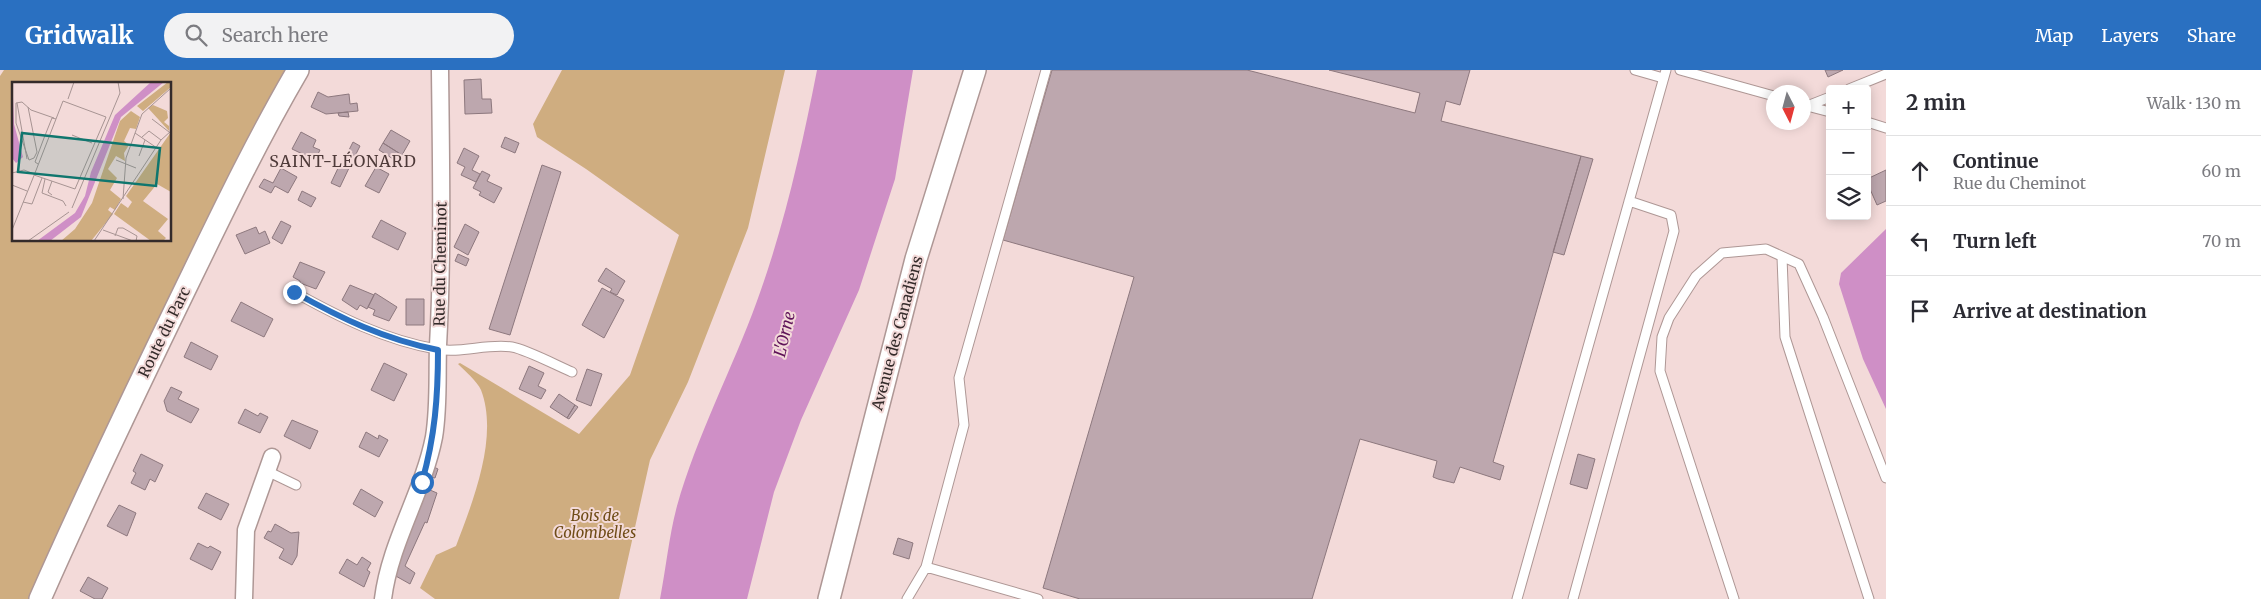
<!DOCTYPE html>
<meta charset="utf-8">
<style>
:root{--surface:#fff;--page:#f2f2f3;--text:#2b2b33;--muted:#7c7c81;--line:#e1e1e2;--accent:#2a70c1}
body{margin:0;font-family:Merriweather,serif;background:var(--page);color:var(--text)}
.controls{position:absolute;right:15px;top:15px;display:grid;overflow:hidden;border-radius:5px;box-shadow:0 2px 12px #0003}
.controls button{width:45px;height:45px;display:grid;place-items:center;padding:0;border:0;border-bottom:1px solid var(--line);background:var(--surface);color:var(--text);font:25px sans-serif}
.compass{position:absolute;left:1766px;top:15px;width:45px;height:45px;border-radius:50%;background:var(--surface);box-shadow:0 2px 12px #0003;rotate:174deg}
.stop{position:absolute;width:15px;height:15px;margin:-11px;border:4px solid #2a70c1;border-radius:50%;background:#fff}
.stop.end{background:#2a70c1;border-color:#fff;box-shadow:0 1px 5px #0008}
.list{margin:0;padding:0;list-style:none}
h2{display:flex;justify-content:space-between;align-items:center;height:65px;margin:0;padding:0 20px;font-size:21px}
h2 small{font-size:16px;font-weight:400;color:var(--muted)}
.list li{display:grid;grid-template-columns:32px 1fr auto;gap:15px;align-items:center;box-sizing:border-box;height:70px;padding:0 20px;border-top:1px solid var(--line)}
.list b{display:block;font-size:19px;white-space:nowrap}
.list p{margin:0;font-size:16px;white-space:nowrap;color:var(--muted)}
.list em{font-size:16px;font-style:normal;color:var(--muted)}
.icon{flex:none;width:28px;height:28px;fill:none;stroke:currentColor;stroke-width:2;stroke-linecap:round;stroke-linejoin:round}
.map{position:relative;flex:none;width:1886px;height:529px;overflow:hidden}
header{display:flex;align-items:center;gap:30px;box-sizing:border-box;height:70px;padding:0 25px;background:var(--accent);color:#fff}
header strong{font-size:24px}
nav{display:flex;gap:28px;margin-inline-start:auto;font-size:18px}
.search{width:350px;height:45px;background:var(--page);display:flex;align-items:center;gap:12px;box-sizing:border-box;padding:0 18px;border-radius:28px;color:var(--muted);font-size:19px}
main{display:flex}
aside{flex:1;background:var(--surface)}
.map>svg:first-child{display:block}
</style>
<header>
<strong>Gridwalk</strong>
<div class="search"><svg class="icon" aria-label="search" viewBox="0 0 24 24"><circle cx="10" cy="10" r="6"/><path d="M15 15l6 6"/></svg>Search here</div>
<nav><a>Map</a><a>Layers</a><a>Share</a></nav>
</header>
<main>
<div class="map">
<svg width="1886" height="529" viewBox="0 0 1886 529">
<rect width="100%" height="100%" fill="#f3dad9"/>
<path fill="#cfad80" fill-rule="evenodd" d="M4,0H286L239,88L29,529H0V6ZM14,14H170V170H14Z
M562,0H785L748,158L688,312L650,390L619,529H435L420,518L436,485L456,476C473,431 499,367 481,320C477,311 465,301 458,294L460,293L579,364L630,305L679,165L586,99L537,67L533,54Z"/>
<path fill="#cf8fc6" d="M817,0H913L895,109L859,220L801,350L774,422L747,529H660C666,498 669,466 677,436C697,365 732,300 757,231C784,157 802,77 817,0Z
M1886,159V339L1863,289L1839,214L1841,203Z"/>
<path fill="#bda7ae" stroke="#8d787e" d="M1052,0H1247L1415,43L1420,23L1329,0H1470L1460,35L1446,31L1441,51L1581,86L1493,392L1504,396L1500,410L1460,397L1454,413L1438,409L1433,407L1437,391L1360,369L1312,529H1080L1043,518L1134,207L1003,170Z
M1825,0H1843L1828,7Z
M481,9L482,29H491L492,43L465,44L464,10Z
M318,22L328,27L349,24L350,34L357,33L358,41L326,44L311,37Z
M348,42L349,47L339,46L338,43Z
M391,60L410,71L402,85L383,73Z
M301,62L316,70L313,77L320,80L315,90L292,79Z
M505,67L519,73L515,83L501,77Z
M353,72L360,76L355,86L348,82Z
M383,73L402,85L398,92L379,80Z
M464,78L479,86L472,100L480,104L476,112L461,105L465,97L457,93Z
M1581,86L1593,89L1564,185L1553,182Z
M340,94L349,98L340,117L331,113Z
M542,95L561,102L510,265L489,259Z
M376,97L389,104L379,123L365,116Z
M281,98L297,107L288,123L275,116L271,123L259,117L264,109L273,113Z
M1886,100V131L1877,135L1870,119L1867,120V109Z
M482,101L490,105L487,111L502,118L494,133L479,125L481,122L473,118Z
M302,121L316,128L311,137L298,130Z
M381,150L406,163L398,180L372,167Z
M281,151L291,156L282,174L272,168Z
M465,154L479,162L468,185L454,177Z
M256,157L259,164L265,161L270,173L245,184L236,165Z
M458,184L469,189L466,196L455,191Z
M300,192L325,202L316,219L300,213V211L293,207Z
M606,198L625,211L617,225L610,222L612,219L598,211Z
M350,215L374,225L367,239L360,235L357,240L342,230Z
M602,218L624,230L604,268L582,255Z
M375,223L397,237L389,251L373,245L375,240L368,237Z
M406,229H424V255H406Z
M241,232L273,249L264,267L231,251Z
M191,272L218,286L211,300L184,287Z
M384,293L407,304L394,331L371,320Z
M529,296L544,303L538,316L546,320L541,329L519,319Z
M587,299L602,304L591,336L576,330Z
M171,317L182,322L178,329L199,339L191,353L167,341L164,331Z
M559,324L575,335L567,348L550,337Z
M575,335L578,337L569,349L567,348Z
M245,339L258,346L260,343L268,347L260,363L238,353Z
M292,350L318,361L310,379L284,366Z
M366,362L378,369L379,365L388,370L379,387L359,377Z
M141,384L163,395L155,412L150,409L145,420L131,413L136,403L133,401Z
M1578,384L1595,389L1587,419L1570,414Z
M434,397L438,399L435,408L430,407Z
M428,415L431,417L430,420L437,423L427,453L425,452L405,496L415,503L410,514L394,505Z
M361,419L383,432L375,447L353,434Z
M206,423L229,434L221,450L198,438Z
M119,435L136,443L127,466L107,456Z
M275,454L291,463L299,462L297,486L292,495L279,488L284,479L264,468L268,461L271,462Z
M898,468L913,473L909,489L893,484Z
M198,473L208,478L210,476L221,482L212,500L190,489Z
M362,487L371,493L367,500L370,502L364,517L339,503L347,489L357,495Z
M88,507L108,518L102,529H95L80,521Z"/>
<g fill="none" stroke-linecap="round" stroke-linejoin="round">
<g stroke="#ae9795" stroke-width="11">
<path id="service" d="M1635,0L1663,8
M1680,0L1774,26
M1849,19L1886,4
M1804,35L1807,36L1830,27
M1807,36L1830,42
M1867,52L1886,58
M1782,187L1785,267L1869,529
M294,222C339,247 385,270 436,279C461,284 487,273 512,277C525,279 558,296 572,302
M269,402L296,415
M926,497L1038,529
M907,529L926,497L964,355L959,308L1046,0
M1517,529L1666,0
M1573,529L1674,161L1671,145L1629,131
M1734,529L1660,301L1662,267L1669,248L1696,206L1722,183L1766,179L1799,194L1823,247L1886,408"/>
</g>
<g stroke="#ae9795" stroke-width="19">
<path id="minor" d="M244,529L246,460L272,387
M383,529C390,472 423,423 434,367C439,337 437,307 438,276C443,184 441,92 440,0"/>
</g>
<g stroke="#ae9795" stroke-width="24">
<path id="tertiary" d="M40,529C83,431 129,335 176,238C215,158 253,77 298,0
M829,529L916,189L975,0"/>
</g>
<use href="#service" stroke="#fff" stroke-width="9"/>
<use href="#minor" stroke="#fff" stroke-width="16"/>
<use href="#tertiary" stroke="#fff" stroke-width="21"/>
</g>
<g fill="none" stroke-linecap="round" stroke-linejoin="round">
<path stroke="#2a70c1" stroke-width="6" d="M294,222C342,249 384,269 438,280C438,327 435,366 422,412"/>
</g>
<g text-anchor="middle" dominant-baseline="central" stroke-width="4" stroke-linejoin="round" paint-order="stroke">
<g font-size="15" fill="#342b2a" stroke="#f3dad9">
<text transform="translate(440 194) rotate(-89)">Rue du Cheminot</text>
<text transform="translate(164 262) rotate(-64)">Route du Parc</text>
<text transform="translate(897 263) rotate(-75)">Avenue des Canadiens</text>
</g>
<g font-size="15" font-style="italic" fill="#6f4c17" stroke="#f3dad9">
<text x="595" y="445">Bois de<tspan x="595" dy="17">Colombelles</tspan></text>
</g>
<g font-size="16" letter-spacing="1" fill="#4e3a39" stroke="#f3dad9">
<text x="343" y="91">SAINT-LÉONARD</text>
</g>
<g font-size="16" font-style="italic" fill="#5f1359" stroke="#f3dad9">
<text transform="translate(784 264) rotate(-77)">L'Orne</text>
</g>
</g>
<g transform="translate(12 12)">
<rect width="159" height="159" fill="#f3dad9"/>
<path d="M156,0H159V5L131,29L125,24ZM141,23L155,29L156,36L152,40L157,44V49L136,26ZM119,29L128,35L124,47L118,46L112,59L117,63L112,71L113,79L104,74L96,87L105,96L98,108L109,117L103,128L98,125L96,128L101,132L79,159H49L63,147L80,121L108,39ZM159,50V110L145,102L131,119L156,137L146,149L154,156L151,159H139L102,132L109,121L116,126L120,120L114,114Z" fill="#cfad80"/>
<path d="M139,0H152L109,35L69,135L38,159H25L63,131L73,114L79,90L103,33ZM1,15L2,42L11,75L4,81L0,76Z" fill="#cf8fc6"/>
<path fill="none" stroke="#a79493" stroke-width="1" d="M56,17L62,0M5,21L15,77M16,25L25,70L22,76L17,78L4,41V21L10,20L19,28L42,36M140,37L157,50M123,51L145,66M60,53L80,61M130,55L137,49L149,58M127,74L133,58M104,78L124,86M26,82L23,80L32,56L40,36L44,37M0,91L12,88L22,92M33,97L30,111L51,119L54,124M40,99L36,110L40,113M0,103L15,109M111,117L114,76L130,32L159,6M11,120L20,122L30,96M60,126L108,11L106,0M0,148L23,91L51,19L94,35L63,107L22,93M91,148L121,159M103,154L106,146H111L125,154L124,159M16,159L57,130M82,159L149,58L159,49"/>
<path fill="#0f766e" fill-opacity="0.15" stroke="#0f766e" stroke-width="2.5" d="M10,51L148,66L144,104L6,90Z"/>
<rect width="159" height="159" fill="none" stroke="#342b2a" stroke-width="2.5"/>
</g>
</svg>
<div class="controls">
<button>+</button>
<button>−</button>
<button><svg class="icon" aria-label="layers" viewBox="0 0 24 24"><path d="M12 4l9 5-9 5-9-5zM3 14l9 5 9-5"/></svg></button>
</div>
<svg class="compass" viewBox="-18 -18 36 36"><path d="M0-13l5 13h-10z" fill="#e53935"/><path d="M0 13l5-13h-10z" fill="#7c7c81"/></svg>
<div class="stop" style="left:422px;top:412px"></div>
<div class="stop end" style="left:294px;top:222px"></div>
</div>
<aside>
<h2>2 min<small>Walk · 130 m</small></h2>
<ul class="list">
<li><svg class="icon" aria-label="ahead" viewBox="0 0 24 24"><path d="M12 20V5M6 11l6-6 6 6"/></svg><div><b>Continue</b><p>Rue du Cheminot</p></div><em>60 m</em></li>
<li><svg class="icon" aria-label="left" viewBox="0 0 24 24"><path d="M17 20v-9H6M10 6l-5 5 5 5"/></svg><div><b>Turn left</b></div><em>70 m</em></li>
<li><svg class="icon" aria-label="arrive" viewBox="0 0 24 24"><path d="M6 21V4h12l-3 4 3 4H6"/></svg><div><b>Arrive at destination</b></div></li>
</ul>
</aside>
</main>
